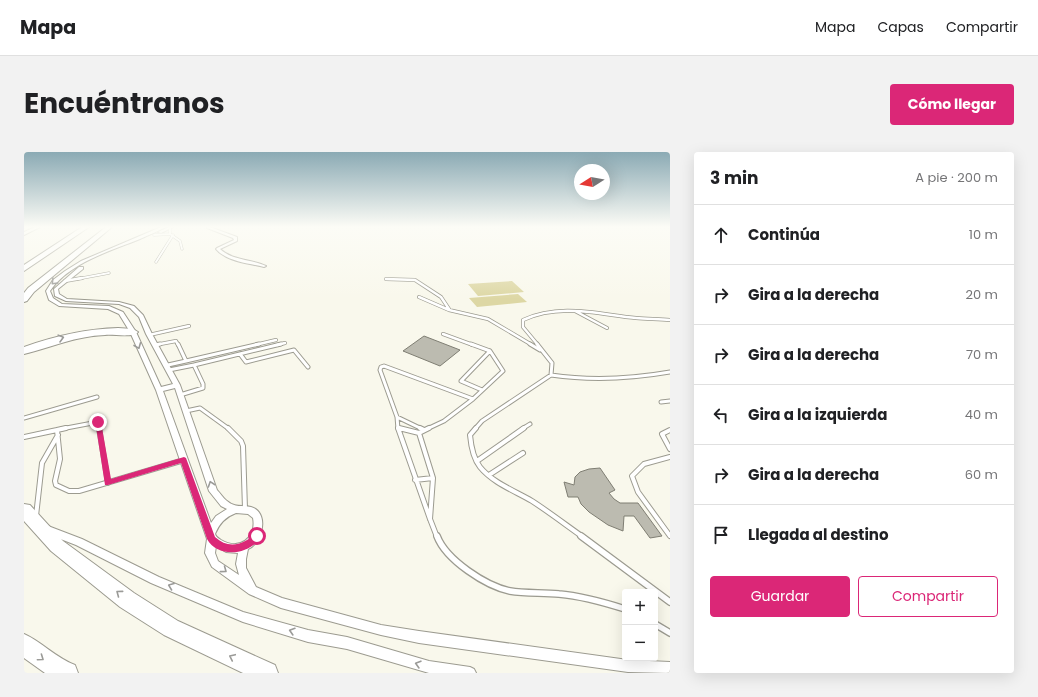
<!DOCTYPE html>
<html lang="es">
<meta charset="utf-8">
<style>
:root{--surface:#fff;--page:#f2f2f2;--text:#202124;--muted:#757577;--line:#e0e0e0;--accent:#db2777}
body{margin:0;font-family:Poppins,sans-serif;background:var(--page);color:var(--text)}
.controls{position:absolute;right:12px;bottom:12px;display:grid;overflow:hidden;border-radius:4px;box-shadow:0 4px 16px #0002}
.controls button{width:36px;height:36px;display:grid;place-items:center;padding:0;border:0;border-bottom:1px solid var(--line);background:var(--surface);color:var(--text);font:20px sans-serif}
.compass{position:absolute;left:550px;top:12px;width:36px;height:36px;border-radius:50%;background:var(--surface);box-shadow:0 4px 16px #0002;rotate:259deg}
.stop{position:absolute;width:12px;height:12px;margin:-9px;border:3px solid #db2777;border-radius:50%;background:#fff}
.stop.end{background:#db2777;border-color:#fff;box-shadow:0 1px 4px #0008}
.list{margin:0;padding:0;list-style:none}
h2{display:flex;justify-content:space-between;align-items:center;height:52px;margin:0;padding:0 16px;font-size:17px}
h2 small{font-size:13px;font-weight:400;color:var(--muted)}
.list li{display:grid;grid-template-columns:26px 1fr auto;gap:12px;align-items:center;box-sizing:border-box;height:60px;padding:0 16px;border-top:1px solid var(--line)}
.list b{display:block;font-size:15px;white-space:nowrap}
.list em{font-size:13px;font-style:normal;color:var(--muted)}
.actions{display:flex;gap:8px;padding:12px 16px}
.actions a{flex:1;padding:9px 0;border:1px solid var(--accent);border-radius:4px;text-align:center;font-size:14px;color:var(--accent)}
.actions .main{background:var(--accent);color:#fff}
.icon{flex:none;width:22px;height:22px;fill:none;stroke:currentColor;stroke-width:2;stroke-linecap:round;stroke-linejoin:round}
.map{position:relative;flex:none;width:646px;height:521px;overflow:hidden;border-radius:4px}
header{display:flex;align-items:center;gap:24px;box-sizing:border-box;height:56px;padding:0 20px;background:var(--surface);border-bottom:1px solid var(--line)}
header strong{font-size:19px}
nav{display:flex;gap:22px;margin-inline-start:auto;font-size:14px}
.intro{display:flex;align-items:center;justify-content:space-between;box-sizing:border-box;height:96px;padding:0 24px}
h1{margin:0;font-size:28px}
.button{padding:10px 18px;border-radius:4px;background:var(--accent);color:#fff;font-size:14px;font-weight:700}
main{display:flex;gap:24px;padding:0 24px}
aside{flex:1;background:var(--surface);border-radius:4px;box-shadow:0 4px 16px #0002}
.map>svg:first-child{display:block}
</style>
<header>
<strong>Mapa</strong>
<nav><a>Mapa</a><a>Capas</a><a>Compartir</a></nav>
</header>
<div class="intro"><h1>Encuéntranos</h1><a class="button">Cómo llegar</a></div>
<main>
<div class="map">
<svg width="646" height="521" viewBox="0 0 646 521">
<rect width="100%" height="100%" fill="#f9f8ec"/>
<path fill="#ddd7a4" d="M488,129L500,140L454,144L444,132Z
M494,142L503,150L453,155L445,146Z"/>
<path fill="#bcbbb0" stroke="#7f7e73" d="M400,184L436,198L416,214L379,199Z
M576,316L591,338L585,341L590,347L596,351H614L638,384L626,386L610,364H600L599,379L584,373L565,360L557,352L554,345H544L540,330L550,333L551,325L556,320L565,317Z"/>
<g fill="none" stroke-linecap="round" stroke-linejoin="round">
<g stroke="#9c9b90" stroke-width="3">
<path id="service-far4" d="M146,75V82L156,89L158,97
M130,83L146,82
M132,110L149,83
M53,127L85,121"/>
</g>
<g stroke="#9c9b90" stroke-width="4">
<path id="service-far3" d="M362,127L391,128L417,145L425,157
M41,129L58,126
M395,145L425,158L464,167L508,193
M551,159L583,176
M419,182L449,193
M125,183L165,174
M131,193L152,189L154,193
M231,193L252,188
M253,193L261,191
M514,193L499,175V168C536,151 573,162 612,166C623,167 635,167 646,168"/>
</g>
<g stroke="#9c9b90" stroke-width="5">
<path id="service-far2" d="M447,192L466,199L479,219L449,247
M506,192L516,198
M513,192L528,211L527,223
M131,193L136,192
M216,202L222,210L270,198L284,215
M162,209L235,192
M144,213L162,209L154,192
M170,213L257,192
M145,218L170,213L179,232V236L156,243
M458,238L437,229L466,199
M637,250L646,249
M162,259L176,256L205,277
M373,265L398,277
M0,266L73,245
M374,276L379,277
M37,277L74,270L75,277
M374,277L373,265L356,218L357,215L360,214L449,247L420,269L403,277
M451,277L458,269L527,223C568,229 606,227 646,220
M498,277L506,272"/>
</g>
<g stroke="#9c9b90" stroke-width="6">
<path id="service-far1" d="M75,276L84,331
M204,276L217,289L219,294L221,357
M374,276L406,367
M375,276L395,281
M396,276L400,278
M405,276L395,281L409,326L406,367
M452,276L446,283C447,294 449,306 456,315C469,331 491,339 508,349C525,360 542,373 559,385
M33,278L42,276
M646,278L638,282L646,297
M0,285L33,278L36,307L31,329L32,333L45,339H55L160,308
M646,305L620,312L608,324L614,340L646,384
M453,309L500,276
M465,323L499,301
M391,328L409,326
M12,364L18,311L34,283
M406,367L413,385"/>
</g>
<g stroke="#9c9b90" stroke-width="8">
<path id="service" d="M413,384C422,408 462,434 486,439C502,442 520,440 535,442C558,444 579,450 601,457
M557,384L646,450
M631,472L646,481"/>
</g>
<g stroke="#9c9b90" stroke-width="2">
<path id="minor" d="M137,75H141C133,80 124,83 116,87C86,99 45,111 26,139L29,146L38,152L85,154L99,160L112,180L137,235L149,232L122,182L115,165L106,156L95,152L42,149L31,144L30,137L55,115H59V117L34,137L35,142L43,147L95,150L110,154L119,163L128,182L156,233L193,338C196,341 199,346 203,349C211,356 218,353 227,355C238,358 240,370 237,380C235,387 231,394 224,397L222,407V416L232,435L258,446L357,473L395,479L604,508L646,510V521L604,520L395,491L357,483L257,456L225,442L188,415L181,401L183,387L132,238L106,180L95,162L84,157L35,154L25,148L22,139L29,128L41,119L57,109ZM151,236L185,339L197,354L203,357L192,364L187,371L139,239ZM212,361L224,362L229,366C233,386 215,399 197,388C194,386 192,385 191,382C195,372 201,365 212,361ZM192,394L202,400L214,401L212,412L215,423L194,409L191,401Z
M145,75H149L137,81L134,80Z
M183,75H186L213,85V89L196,97C209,109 228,107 242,114L240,115C225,111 203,110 192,97L193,96L210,88L209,86L183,76Z
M24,374L58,387L135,425L219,460L284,478L323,485L405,509L446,515L450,517L452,521H405L323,497L284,490L219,470L127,431L52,393L21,381L19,378L21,375Z"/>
</g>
<g stroke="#9c9b90" stroke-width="2">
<path id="tertiary" d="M11,75H16L0,83V80Z"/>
</g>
<g stroke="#9c9b90" stroke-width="2">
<path id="motorway" d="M58,75H65L0,119V113Z
M82,75H88L10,140L3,149L0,150V141L4,136Z
M94,176L109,177L114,180C109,186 90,182 81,183C52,184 28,195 0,202V195C31,184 61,177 94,176Z
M0,352L6,353L39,389L110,441L154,469L251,513L254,521H219L140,483L96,455L27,399L0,369Z
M0,482C18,490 32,506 51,513L54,521H21L0,506Z"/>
</g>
<use href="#service-far4" stroke="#fff" stroke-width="2"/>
<use href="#service-far3" stroke="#fff" stroke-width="2.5"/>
<use href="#service-far2" stroke="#fff" stroke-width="3"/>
<use href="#service-far1" stroke="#fff" stroke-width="4"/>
<use href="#service" stroke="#fff" stroke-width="5.5"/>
<use href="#minor" fill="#fff" fill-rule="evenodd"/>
<use href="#tertiary" fill="#fff" fill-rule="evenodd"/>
<use href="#motorway" fill="#fff" fill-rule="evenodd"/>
</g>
<defs><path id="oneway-chevron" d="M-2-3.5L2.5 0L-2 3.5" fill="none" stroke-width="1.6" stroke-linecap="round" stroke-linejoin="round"/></defs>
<g stroke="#9b9b98">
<use href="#oneway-chevron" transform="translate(30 130) rotate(135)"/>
<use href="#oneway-chevron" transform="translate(37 186) rotate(-15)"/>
<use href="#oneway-chevron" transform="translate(114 194) rotate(68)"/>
<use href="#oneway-chevron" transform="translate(187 332) rotate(-109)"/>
<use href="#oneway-chevron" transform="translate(200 418) rotate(37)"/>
<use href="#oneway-chevron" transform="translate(147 434) rotate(-159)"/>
<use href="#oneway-chevron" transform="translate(95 441) rotate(-143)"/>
<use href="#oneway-chevron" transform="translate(268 479) rotate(-163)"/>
<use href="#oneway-chevron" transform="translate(208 505) rotate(-155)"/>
<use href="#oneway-chevron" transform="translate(17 506) rotate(35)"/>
<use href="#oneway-chevron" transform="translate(394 512) rotate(-164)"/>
</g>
<linearGradient id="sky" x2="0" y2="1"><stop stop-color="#8baab4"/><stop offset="0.51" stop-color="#fcfcf6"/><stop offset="1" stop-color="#fcfcf6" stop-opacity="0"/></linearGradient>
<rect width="646" height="147" fill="url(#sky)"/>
<path fill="#db2777" d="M71,268L77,270L87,327L160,305L162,306L191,385C201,394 211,395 223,388C227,386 228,382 233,380L237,384C227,403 194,407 183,387L157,311L84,333H81Z"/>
</svg>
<div class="controls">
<button>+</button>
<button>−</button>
</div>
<svg class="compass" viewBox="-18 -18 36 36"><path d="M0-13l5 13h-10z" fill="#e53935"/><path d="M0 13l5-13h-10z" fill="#757577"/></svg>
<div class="stop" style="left:233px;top:384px"></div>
<div class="stop end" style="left:74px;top:270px"></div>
</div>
<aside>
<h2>3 min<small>A pie · 200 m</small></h2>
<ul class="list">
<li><svg class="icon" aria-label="ahead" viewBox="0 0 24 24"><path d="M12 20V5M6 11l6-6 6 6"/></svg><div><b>Continúa</b></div><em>10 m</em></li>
<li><svg class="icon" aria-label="right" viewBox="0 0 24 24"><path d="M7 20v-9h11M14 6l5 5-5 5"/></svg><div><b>Gira a la derecha</b></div><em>20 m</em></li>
<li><svg class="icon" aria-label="right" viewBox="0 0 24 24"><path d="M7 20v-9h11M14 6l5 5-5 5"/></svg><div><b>Gira a la derecha</b></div><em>70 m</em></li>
<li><svg class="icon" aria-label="left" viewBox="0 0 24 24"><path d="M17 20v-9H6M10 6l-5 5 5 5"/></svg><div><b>Gira a la izquierda</b></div><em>40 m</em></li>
<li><svg class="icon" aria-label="right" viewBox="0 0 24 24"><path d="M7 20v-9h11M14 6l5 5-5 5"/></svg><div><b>Gira a la derecha</b></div><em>60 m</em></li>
<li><svg class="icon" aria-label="arrive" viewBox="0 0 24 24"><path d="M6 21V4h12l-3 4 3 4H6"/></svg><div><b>Llegada al destino</b></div></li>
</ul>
<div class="actions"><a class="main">Guardar</a><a>Compartir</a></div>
</aside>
</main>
